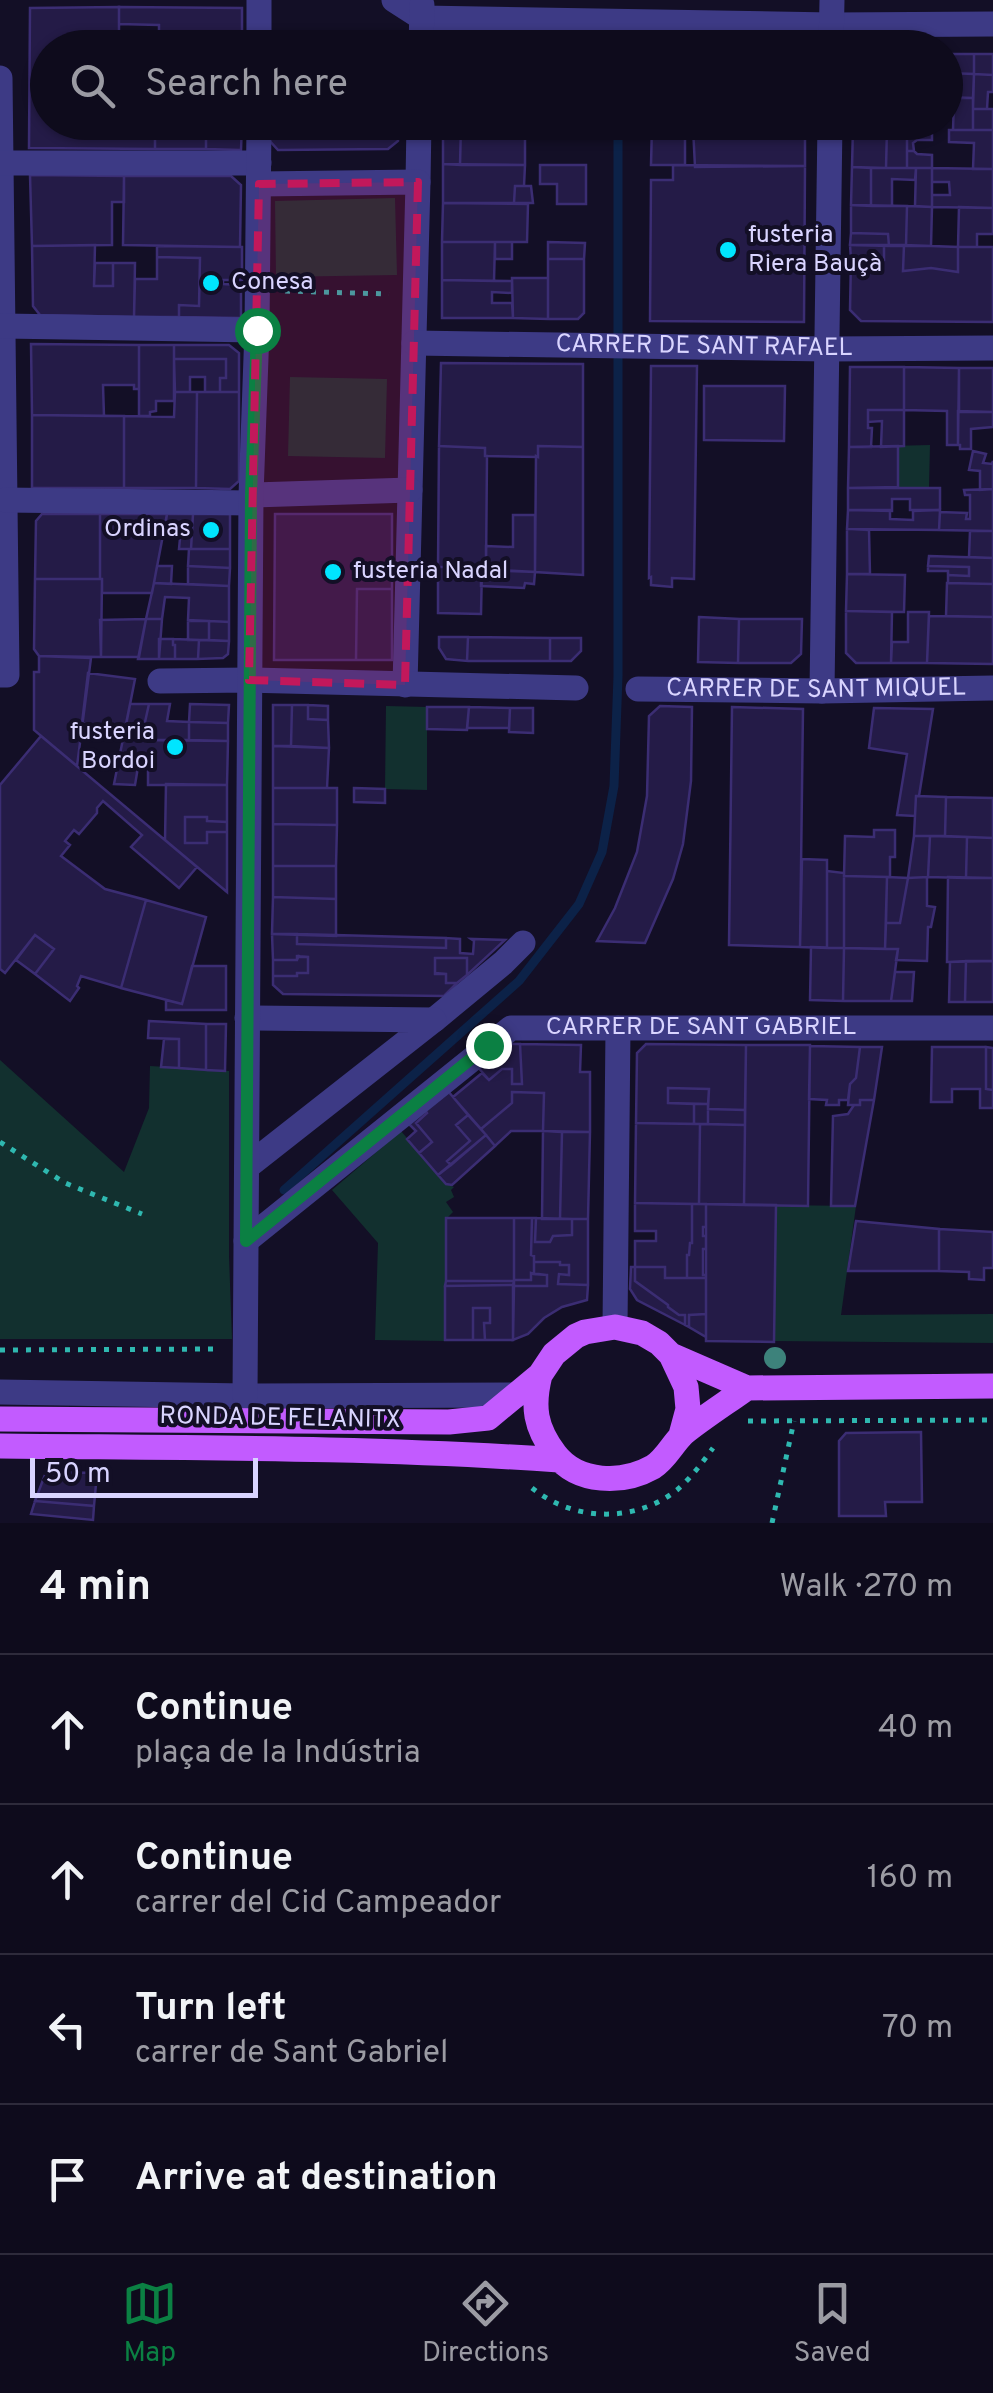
<!DOCTYPE html>
<meta charset="utf-8">
<style>
:root{--surface:#0e0b1c;--page:#171425;--text:#f1f3f6;--muted:#9b9ba3;--line:#2e2b3b;--accent:#0b8043}
body{margin:0;font-family:Overpass,sans-serif;background:var(--page);color:var(--text)}
.scale{position:absolute;left:30px;bottom:25px;width:228px;box-sizing:border-box;padding-left:10px;border:5px solid #d9d4ff;border-top:0;font-size:28px;line-height:35px;white-space:nowrap;color:#d9d4ff;-webkit-text-stroke:8px #130f26;paint-order:stroke}
.stop{position:absolute;width:30px;height:30px;margin:-22px;border:8px solid #0b8043;border-radius:50%;background:#fff}
.stop.end{background:#0b8043;border-color:#fff;box-shadow:0 2px 10px #0008}
.list{margin:0;padding:0;list-style:none}
h2{display:flex;justify-content:space-between;align-items:center;height:130px;margin:0;padding:0 40px;font-size:42px}
h2 small{font-size:32px;font-weight:400;color:var(--muted)}
.list li{display:grid;grid-template-columns:65px 1fr auto;gap:30px;align-items:center;box-sizing:border-box;height:150px;padding:0 40px;border-top:2px solid var(--line)}
.list b{display:block;font-size:38px;white-space:nowrap}
.list p{margin:0;font-size:32px;white-space:nowrap;color:var(--muted)}
.list em{font-size:32px;font-style:normal;color:var(--muted)}
.icon{flex:none;width:55px;height:55px;fill:none;stroke:currentColor;stroke-width:2;stroke-linecap:round;stroke-linejoin:round}
.map{position:relative;flex:none;width:993px;height:1523px;overflow:hidden}
.search{position:absolute;background:var(--surface);box-shadow:0 2px 8px #0004;left:30px;right:30px;top:30px;height:110px;display:flex;align-items:center;gap:25px;box-sizing:border-box;padding:0 35px;border-radius:55px;color:var(--muted);font-size:38px}
.sheet{height:730px;background:var(--surface)}
nav{display:flex;justify-content:space-around;align-items:center;box-sizing:border-box;height:140px;border-top:2px solid var(--line);background:var(--surface);font-size:28px;color:var(--muted)}
nav a{display:grid;justify-items:center;gap:5px}
nav .on{color:var(--accent)}
.map>svg:first-child{display:block}
</style>
<div class="map">
<svg width="993" height="1523" viewBox="0 0 993 1523">
<rect width="100%" height="100%" fill="#130f26"/>
<path fill="#12302f" d="M395,198L397,275L276,277L275,201Z
M290,377L387,379L385,458L288,456Z
M930,445L929,487L848,488L849,447Z
M386,706L427,707V790L385,789Z
M0,1060L124,1172L149,1108L150,1066L229,1071V1256L232,1339H0Z
M401,1131L446,1184L454,1187L451,1190L454,1197L446,1202L453,1212L446,1219L445,1341L375,1340L378,1243L332,1190Z
M776,1205L856,1206L841,1315L993,1314V1343L774,1341Z"/>
<g fill="none" stroke-linecap="round" stroke-linejoin="round">
<path stroke="#0c2248" stroke-width="9" d="M284,1190L519,981L579,904L602,852L614,786L618,676V122"/>
</g>
<path fill="#241b47" stroke="#3b2d73" stroke-width="2.5" d="M119,7L242,8V48H206V35H159V25L119,24Z
M119,7V48H48V122H155V149L29,148L30,8Z
M946,54H974V74L946,73Z
M974,54H993V75L974,74Z
M946,73L974,74L973,98L946,97Z
M974,74L993,75V92H988L987,109H973Z
M954,98H973V130H953Z
M973,109H993V130H973Z
M155,122L206,123V149H155Z
M242,122L241,150L206,149V122Z
M269,122H398V141L388,149L278,150L269,140Z
M729,122H805V129L729,127Z
M891,122H933V130L891,129Z
M443,125H461L460,165L443,164Z
M461,125L525,126V165H460Z
M652,126L685,127V165H651Z
M693,127L805,129V166L695,167Z
M853,128L887,129L886,168L852,167Z
M887,129H907V168H886Z
M907,129L932,130V140H917L913,143L914,151H907Z
M949,130H993V169H973L974,143L949,142Z
M907,151H914L917,154L932,155V168H907Z
M443,164L525,165L524,186H515L514,203H443Z
M540,165H586V204H557V184H540Z
M673,165L805,166L804,322L650,321L651,180H673Z
M852,167L871,168V206L851,205Z
M871,168H916L915,180L892,179V206H871Z
M916,168H932V207L915,206Z
M932,168L993,169V208L932,207V195H950L949,182H932Z
M30,175L124,176V202H112V245L32,246Z
M124,176H231L241,185L240,247L123,245Z
M515,186H531L533,203H514Z
M443,203L528,204L527,242H442Z
M851,205L907,206L906,246H889L888,234L851,233Z
M907,206L932,207L931,246H906Z
M959,207L993,208V234H977V247H958Z
M851,233L888,234L889,246L850,245Z
M442,242H495L494,281L442,280Z
M495,242H512V259H495Z
M548,242L585,243L584,259H548Z
M95,245L94,286H113V263H135L134,317L40,315L33,306L32,246Z
M850,245H884V260L851,259Z
M884,245H904L903,271L931,268L958,272V247H993V322L861,321L850,310L851,259L884,260Z
M904,245L958,247V272L931,268L903,271Z
M157,246L242,247V280H223V284L241,285V318L179,317V305L199,306L200,258L157,257Z
M157,257L200,258L199,306L179,305V317H134L135,279H157Z
M548,259H584V313L578,319H548Z
M95,263H113V286H94Z
M512,278H548V319L513,318Z
M442,280L512,281V293L492,292V303H512L513,318H442Z
M31,344L139,345V389H134V385H103L104,416L32,415Z
M139,345H174V401H156V411L150,412V416H139Z
M174,345H229L239,353V392H220V378H226V359H174Z
M174,359H226V378H220V392H205V377H190V392H175Z
M441,363L583,364V447L538,446V457L485,456V448L439,446Z
M651,366H697L694,579L672,578V587L651,585V577L649,578Z
M850,367H904V410H868V428H872L871,447H849Z
M904,367L959,368L958,445H947V411L904,410Z
M959,368H993V412H959Z
M704,386H785L784,441L704,440Z
M175,392H197L196,488H124V416L174,417Z
M197,392H239V481L230,489L196,488Z
M868,410H904V446L881,447L882,421L868,422Z
M958,411L993,412V427L971,429V449H960V445H958Z
M32,415L124,416V488H32Z
M439,446L485,448V456H487L486,570L482,567H438Z
M538,446L583,447V575L535,572L536,456L538,457Z
M898,446V487L848,488L849,447Z
M973,451L986,454L983,463L992,464L993,461V489L980,490V471L969,470Z
M848,488H940V510H910V499H892V511L848,510Z
M993,489V531L939,530L940,512L967,513L966,519H970V495H965L964,490Z
M848,510H890V519L913,520V511L940,510L939,530L847,529Z
M42,514H100V579H35L36,521Z
M100,514H167L152,593H102V579H100Z
M167,514H193L191,549H179L181,528L165,527Z
M193,514H230V549H191Z
M275,514H392V589H357L356,660H274Z
M513,515H535V572L486,570V546L513,547Z
M847,529L869,530L870,574H847Z
M970,531H993V558L969,557Z
M189,549H230V568L188,566Z
M929,556L993,558V584L948,583V575L969,576V567L928,566Z
M157,566H172L171,584L154,583Z
M188,566L230,568L229,586L188,584Z
M928,566L969,567V576L948,575V571H928Z
M438,567H482L481,614L438,613Z
M481,569L535,572L534,584L525,583L524,588L481,586Z
M847,574L905,575L904,612L846,611Z
M35,579H102L101,657L39,656L34,649Z
M154,583L229,586V622L188,620L189,598L165,597L162,619H146Z
M947,583L993,584V617L946,616Z
M357,589H392V660H356Z
M846,611L892,612L891,663H856L846,653Z
M908,612H929L927,663H891L892,642H908Z
M929,616L993,617V664L927,663Z
M699,617L739,619L738,663L698,662Z
M146,619L139,657H101L100,620Z
M146,619H162L159,659H138Z
M739,619H802L801,654L791,663H738Z
M188,621H209V640H188Z
M209,621L229,622V641L209,640Z
M439,637H468L467,661L446,659L439,648Z
M468,637L550,638V661H467Z
M550,638H581V651L571,661H550Z
M159,639H173V645H175V659H159Z
M173,639L199,640L198,659H175V645H173Z
M199,640L229,641L228,654L223,658L198,659Z
M39,656L91,658L77,766L34,730V672H39Z
M88,673L135,679L125,730L82,723Z
M130,704H149L141,740L228,741L227,785H148V767H138L135,785L114,784Z
M149,704H170L167,721L189,722V740H141Z
M190,704L229,705L228,723L189,722Z
M273,705H292L291,746H273Z
M292,705H308V719L328,720L329,748L291,746Z
M308,705L328,706V720L308,719Z
M660,706L692,707L691,781L683,844L673,879L645,943L597,941L615,908L637,852L647,796L649,716Z
M427,707H469L467,730L427,729Z
M469,707L510,708L509,728H467Z
M732,707L803,709L800,947L729,945Z
M510,708H533V733L509,732Z
M874,708L933,709L919,796H916L915,816L897,815L907,754L869,748Z
M189,722L228,723V741L189,740Z
M41,736L197,867L179,888L131,847L142,835L103,801L97,808V813L79,834L74,830L65,841L70,845L61,856L105,889L146,900L121,988L81,976L77,986L79,988L70,1001L35,974L54,949L35,935L5,973L0,969V785Z
M273,746L329,748L327,788H273Z
M166,784L227,785V822L207,821V817H185V843H207V832H227V892L165,840Z
M273,788H337V825L273,824Z
M354,788L385,789V803L354,802Z
M916,796L946,797L945,836H914Z
M946,797L993,798V838L945,836Z
M185,817H207V821L227,822V832H207V843H185Z
M273,824L337,825L336,866H273Z
M874,830H895V857H890V877L844,876L845,836L874,837Z
M914,836H930L928,877L908,878Z
M930,836L967,837L966,878L928,877Z
M967,837L993,838V878H966Z
M802,859L827,860V948L800,947Z
M273,866H336V899L273,897Z
M827,871L844,873V948H827Z
M844,876L887,877L885,949L844,948Z
M887,877L908,878L900,923H886Z
M927,877V906L935,907L931,927H928L927,961L896,960L898,949H885L886,923H900L908,878Z
M948,877L993,878V961L947,962Z
M273,897L336,899V936L272,934Z
M146,900L206,917L182,1004L121,988Z
M272,934H297V944L446,948V938L460,939V953L473,954L474,941L471,939L505,940L467,975V958H435V974H446V983H457L444,996L283,994L273,985V976H297V973H308V957L297,956V960H273Z
M297,934L446,938V948L297,944Z
M35,935L54,949L35,974L16,960Z
M811,947L844,948L843,1001L810,1000Z
M844,948L898,949L891,1001H843Z
M299,955V957H308V973H297V976H273V960H297Z
M435,958H467V975L457,983H446V974L435,973Z
M966,961L965,1002H949L950,962Z
M966,961H993V1002H965Z
M192,966H226V1010H166V1000L182,1004Z
M895,972H914L912,1001H891Z
M149,1021L206,1024V1070L179,1068V1039L148,1038Z
M206,1024H226L225,1071L206,1070Z
M164,1039H179V1068L161,1067Z
M505,1044H520L522,1084H512V1069H502L489,1080L477,1066Z
M520,1044L581,1045L580,1072H590V1132L543,1131L544,1093L512,1092V1103L481,1129L453,1097L482,1073L489,1080L502,1069H512V1084H522Z
M646,1044L746,1045L745,1110L708,1109L709,1089L668,1088V1103L694,1104V1124L636,1123L637,1053Z
M746,1045H810L808,1206L744,1205Z
M810,1046L860,1047L856,1078L850,1084L848,1100H839V1105H826L827,1100L809,1099Z
M860,1047H882L874,1100H860V1105H848L850,1084L856,1078Z
M932,1047H986V1089L993,1090V1108H980V1089H952V1102H931Z
M986,1047L993,1048V1090L986,1089Z
M668,1088L709,1089L708,1104L668,1103Z
M448,1091L468,1115L456,1125L470,1141L447,1161L451,1165L438,1175L419,1153L432,1142L416,1123L427,1113L425,1110Z
M512,1092L544,1093L543,1131H511L495,1146L481,1129L512,1103Z
M860,1100H874L855,1206H831L833,1116L848,1114L854,1105H860Z
M694,1104H708V1124H694Z
M708,1109L745,1110V1125L708,1124Z
M425,1110L427,1113L416,1123L432,1142L419,1153L407,1139L416,1131L409,1124Z
M468,1115L486,1135L451,1165L447,1161L470,1141L456,1125Z
M636,1123L700,1124L699,1204L635,1203Z
M700,1124L745,1125L744,1205L699,1204Z
M543,1131L562,1132L560,1219H542Z
M562,1132H590L588,1219H560Z
M486,1135L495,1146L452,1185L446,1184L438,1175Z
M635,1203L692,1204V1243H690L689,1255H687V1278H665V1267H635V1241H656V1231H635Z
M692,1204H706V1227H703V1236H706V1249H703V1275H706V1278H687V1255H689L690,1243H692Z
M706,1204L776,1205L774,1342L706,1341Z
M446,1218H514V1281H446Z
M514,1218H532L531,1255L534,1256V1274L531,1273V1280H514Z
M532,1218H536L535,1242H550L553,1236L572,1235V1219H588V1285L558,1284L559,1274L569,1275V1265H560V1262H534V1256L531,1255Z
M536,1218L572,1219V1235L553,1236L550,1242H535Z
M856,1221L939,1229V1271H848Z
M939,1229L993,1232V1268H984V1280L969,1279V1272L939,1271Z
M534,1262H560V1265H569V1275L559,1274L558,1284L588,1285L587,1300L562,1307L544,1318L528,1334L513,1340L514,1286H547V1275L534,1274Z
M631,1267H635V1281L668,1305V1307L679,1315H685V1325L689,1327L637,1300L630,1289Z
M635,1267H665V1278H706V1314L689,1315V1327L685,1325V1315H679L668,1307V1305L635,1281Z
M531,1273L547,1275V1286H514V1280H531Z
M446,1281H514L513,1285L445,1286Z
M513,1285V1340H485L484,1323H490V1308H473V1340H445V1286Z
M473,1308H490V1323H484L485,1340H473Z
M706,1314V1337L689,1327V1315Z
M921,1432L922,1502H885L886,1516H839V1441L846,1433Z
M46,1472L97,1473L94,1506L35,1501Z
M35,1501L94,1506L93,1520L31,1514Z"/>
<g fill="none" stroke-linecap="round" stroke-linejoin="round">
<path stroke="#2fb8b0" stroke-width="5" stroke-dasharray="5 8" stroke-linecap="butt" d="M285,291L389,294
M0,1142L65,1183L142,1214
M0,1350L217,1349
M748,1421L993,1420
M532,1488C574,1522 635,1523 677,1490C691,1478 702,1463 713,1448
M772,1523L794,1421"/>
<g stroke="#3d3a85" stroke-width="25">
<path d="M394,0L422,18L832,25L993,24"/>
<path d="M259,48V0"/>
<path d="M421,48L422,5"/>
<path d="M831,48L832,0"/>
<path d="M0,78L7,675H0"/>
<path d="M1,163H259"/>
<path d="M418,182L419,122"/>
<path d="M259,184L418,182L405,685"/>
<path d="M3,326L257,330"/>
<path id="s1" d="M414,343L827,349L993,348"/>
<path d="M251,495L410,490"/>
<path d="M5,500L251,503"/>
<path d="M160,681L249,680L576,688"/>
<path id="s2" d="M638,689L822,691L993,688"/>
<path d="M822,691L830,122"/>
<path d="M434,1020L503,963L523,943"/>
<path d="M247,1167L434,1020L247,1018"/>
<path id="s3" d="M246,1241L511,1028H993"/>
<path d="M615,1327L618,1028"/>
<path d="M0,1392L245,1396L517,1395"/>
<path d="M245,1396L251,495L257,330L259,122"/>
</g>
<path stroke="#c25bff" stroke-width="25" d="M671,1355L747,1388L993,1386
M540,1375C532,1407 535,1427 555,1454C578,1484 623,1484 653,1467C666,1459 673,1443 684,1433C704,1417 726,1403 747,1388
M0,1419L449,1422L488,1418L540,1375L554,1354L576,1336L585,1332L615,1327L642,1333L659,1343L671,1355L686,1387L688,1409L681,1435
M0,1446C187,1448 373,1447 559,1460"/>
</g>
<circle fill="#3d827b" cx="775" cy="1358" r="11"/>
<g fill="none" stroke-linecap="round" stroke-linejoin="round">
<path stroke="#0b8043" stroke-width="12" d="M257,330L251,495L246,1241L488,1045"/>
</g>
<path fill="#c2185b" fill-opacity="0.2" stroke="#c2185b" stroke-width="8" stroke-dasharray="20 12" stroke-linejoin="round" d="M418,182L405,685L249,680L259,184Z"/>
<g fill="#00e5ff" stroke="#130f26" stroke-width="4">
<circle cx="728" cy="250" r="10"/>
<circle cx="211" cy="283" r="10"/>
<circle cx="211" cy="530" r="10"/>
<circle cx="333" cy="572" r="10"/>
<circle cx="175" cy="747" r="10"/>
</g>
<g text-anchor="middle" dominant-baseline="central" stroke-width="8" stroke-linejoin="round" paint-order="stroke">
<g font-size="25" fill="#d9d4ff" stroke="#130f26" text-anchor="start">
<text x="748" y="236">fusteria<tspan x="748" dy="29">Riera Bauçà</tspan></text>
<text x="231" y="283">Conesa</text>
<text x="191" y="530" text-anchor="end">Ordinas</text>
<text x="353" y="572">fusteria Nadal</text>
<text x="155" y="733" text-anchor="end">fusteria<tspan x="155" dy="29">Bordoi</tspan></text>
</g>
<g font-size="25" fill="#d9d4ff" stroke="#130f26">
<text stroke="none"><textPath href="#s1" startOffset="290">CARRER DE SANT RAFAEL</textPath></text>
<text stroke="none"><textPath href="#s2" startOffset="178">CARRER DE SANT MIQUEL</textPath></text>
<text stroke="none"><textPath href="#s3" startOffset="530">CARRER DE SANT GABRIEL</textPath></text>
<text transform="translate(280 1419) rotate(1)">RONDA DE FELANITX</text>
</g>
</g>
</svg>
<div class="scale">50 m</div>
<div class="stop" style="left:257px;top:330px"></div>
<div class="stop end" style="left:488px;top:1045px"></div>
<div class="search"><svg class="icon" aria-label="search" viewBox="0 0 24 24"><circle cx="10" cy="10" r="6"/><path d="M15 15l6 6"/></svg>Search here</div>
</div>
<section class="sheet">
<h2>4 min<small>Walk · 270 m</small></h2>
<ul class="list">
<li><svg class="icon" aria-label="ahead" viewBox="0 0 24 24"><path d="M12 20V5M6 11l6-6 6 6"/></svg><div><b>Continue</b><p>plaça de la Indústria</p></div><em>40 m</em></li>
<li><svg class="icon" aria-label="ahead" viewBox="0 0 24 24"><path d="M12 20V5M6 11l6-6 6 6"/></svg><div><b>Continue</b><p>carrer del Cid Campeador</p></div><em>160 m</em></li>
<li><svg class="icon" aria-label="left" viewBox="0 0 24 24"><path d="M17 20v-9H6M10 6l-5 5 5 5"/></svg><div><b>Turn left</b><p>carrer de Sant Gabriel</p></div><em>70 m</em></li>
<li><svg class="icon" aria-label="arrive" viewBox="0 0 24 24"><path d="M6 21V4h12l-3 4 3 4H6"/></svg><div><b>Arrive at destination</b></div></li>
</ul>
</section>
<nav>
<a class="on"><svg class="icon" aria-label="map" viewBox="0 0 24 24"><path d="M3 6l6-2 6 2 6-2v14l-6 2-6-2-6 2zM9 4v14M15 6v14"/></svg>Map</a>
<a><svg class="icon" aria-label="directions" viewBox="0 0 24 24"><path d="M12 3l9 9-9 9-9-9zM9 14v-3h6M13 9l2 2-2 2"/></svg>Directions</a>
<a><svg class="icon" aria-label="saved" viewBox="0 0 24 24"><path d="M7 4h10v16l-5-4-5 4z"/></svg>Saved</a>
</nav>
